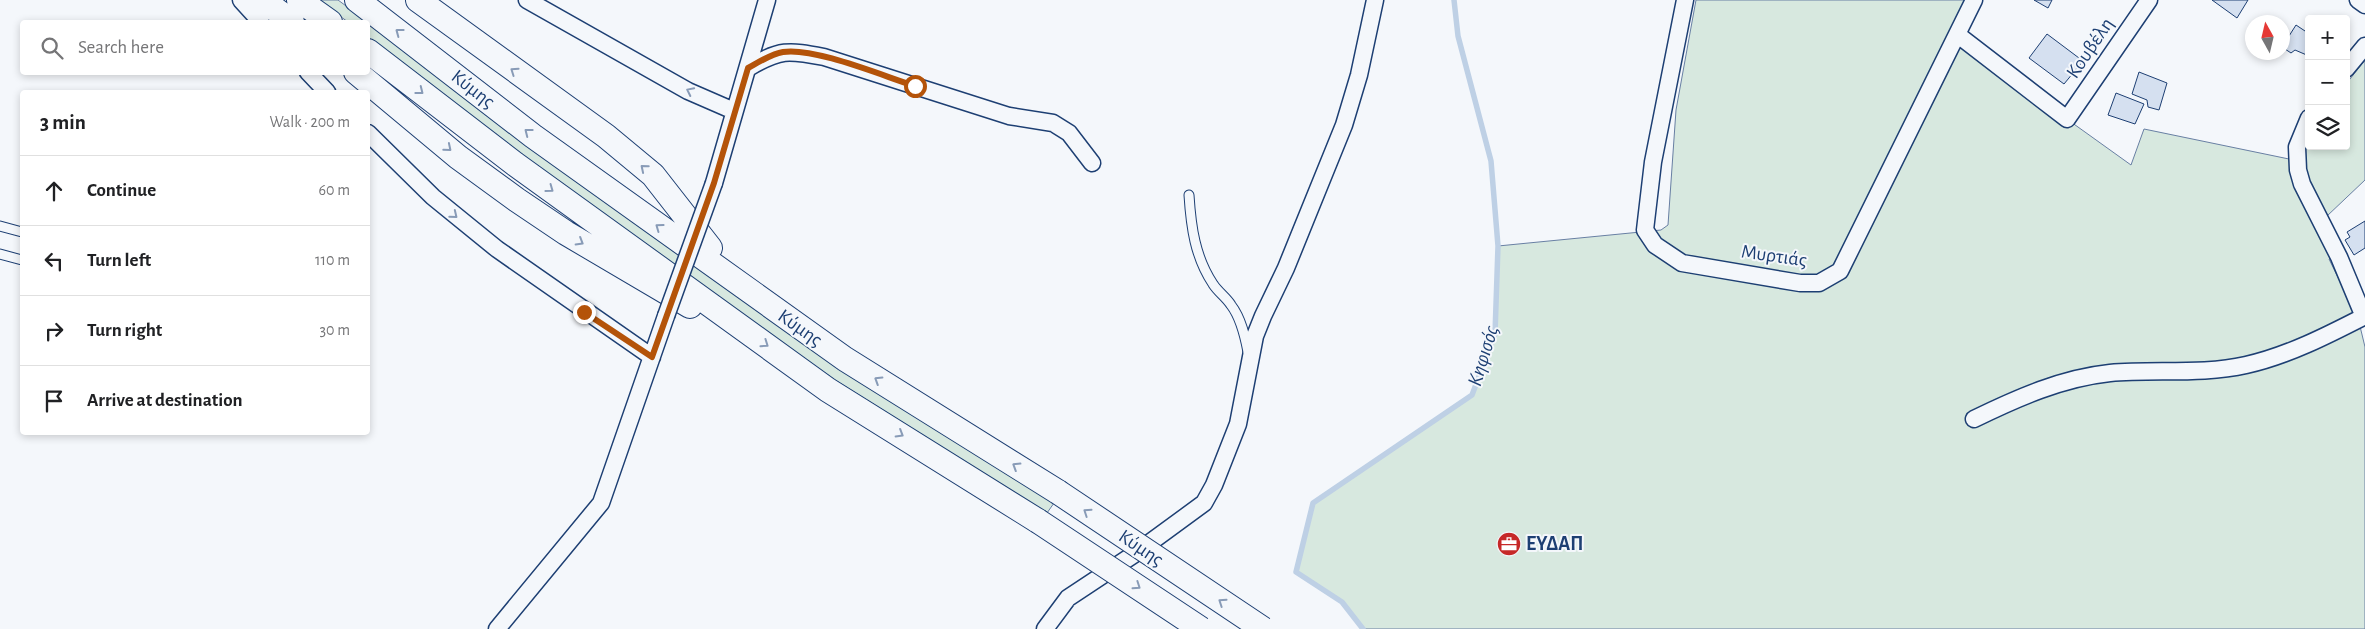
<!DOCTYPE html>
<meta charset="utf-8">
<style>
:root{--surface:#fff;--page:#f2f2f2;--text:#202124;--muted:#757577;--line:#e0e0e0}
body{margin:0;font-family:"Alegreya Sans",sans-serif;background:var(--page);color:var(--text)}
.controls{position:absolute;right:15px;top:15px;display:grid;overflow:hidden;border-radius:5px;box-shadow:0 2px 8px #0003}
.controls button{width:45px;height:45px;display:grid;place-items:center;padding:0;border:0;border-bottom:1px solid var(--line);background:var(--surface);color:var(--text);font:25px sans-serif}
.compass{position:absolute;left:2245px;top:15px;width:45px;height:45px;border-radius:50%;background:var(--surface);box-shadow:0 2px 8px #0003;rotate:352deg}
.stop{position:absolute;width:15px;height:15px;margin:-11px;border:4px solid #b45309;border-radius:50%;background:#fff}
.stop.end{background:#b45309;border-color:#fff;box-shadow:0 1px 5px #0008}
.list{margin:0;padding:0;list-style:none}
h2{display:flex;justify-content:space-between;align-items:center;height:65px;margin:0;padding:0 20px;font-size:21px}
h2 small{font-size:16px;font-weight:400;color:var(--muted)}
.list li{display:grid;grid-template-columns:32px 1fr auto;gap:15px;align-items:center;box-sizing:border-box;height:70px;padding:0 20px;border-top:1px solid var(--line)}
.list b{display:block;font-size:19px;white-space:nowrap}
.list em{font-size:16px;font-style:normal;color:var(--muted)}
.icon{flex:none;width:28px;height:28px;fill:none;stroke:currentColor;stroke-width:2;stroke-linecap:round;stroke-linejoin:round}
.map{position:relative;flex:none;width:2365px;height:629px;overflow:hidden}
.search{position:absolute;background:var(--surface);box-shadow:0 2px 8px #0003;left:20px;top:20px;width:350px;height:55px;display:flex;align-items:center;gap:12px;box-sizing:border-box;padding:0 18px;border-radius:5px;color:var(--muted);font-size:19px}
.panel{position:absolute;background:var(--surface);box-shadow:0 2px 8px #0003;left:20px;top:90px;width:350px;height:345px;border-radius:5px}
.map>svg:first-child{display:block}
</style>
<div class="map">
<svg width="2365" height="629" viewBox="0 0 2365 629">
<rect width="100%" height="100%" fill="#f4f7fb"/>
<path fill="#d7e8df" stroke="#687fa3" d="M318,0H338L426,65L1054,503L1047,513L835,380L517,153L368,37V22H348Z
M1696,0H1975L1958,41L2131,165L2144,129L2289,159L2333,256L2329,259L2358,318L2365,347V629H1363L1342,602L1296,572L1313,503L1472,395L1495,334L1498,246L1661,230L1668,225L1676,110Z
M2365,60V180L2327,216C2315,193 2293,164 2309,139V146H2346V84Z"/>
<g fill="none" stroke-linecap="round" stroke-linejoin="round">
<path stroke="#bed0e5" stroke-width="5.5" d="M1363,629L1342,602L1296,572L1313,503L1472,395L1495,334L1498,246L1491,161L1458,36L1454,0"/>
</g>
<path fill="#d5e0f0" stroke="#1d3f73" d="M2034,0H2052L2048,8Z
M2212,0H2248L2237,18Z
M2296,25L2305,31L2309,25V56L2295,50L2291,53L2282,47Z
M2047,34L2083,61L2064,84L2029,58Z
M2139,72L2167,83L2159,110L2148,107L2147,100L2132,94Z
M2116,93L2144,104L2135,124L2108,115Z
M2365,221V248L2354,255L2345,240L2350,237L2347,232Z"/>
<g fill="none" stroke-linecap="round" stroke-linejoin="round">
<g stroke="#1d3f73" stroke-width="11">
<path id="lane" d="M1189,195C1191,227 1195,257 1213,284C1218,292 1226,297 1231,305C1241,318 1245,336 1248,352
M0,226L22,232
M0,254L22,260"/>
</g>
<g stroke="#1d3f73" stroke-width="19">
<path id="street" d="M241,0L261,22
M527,0L688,91L734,111
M1685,0L1653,162L1645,230L1655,245L1682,263L1800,283H1819L1840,271L1974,0
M2358,0L2365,5
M1958,35L2067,119L2149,0
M748,68C780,49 788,50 824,57L1009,116L1053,123L1069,133L1092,163
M2346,69L2365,46
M308,72L327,92
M2309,118L2297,147L2298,170L2302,184L2339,257L2364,317
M368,133L433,197L497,249L652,357
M714,183L767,0
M1974,419C2017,398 2062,378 2110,373C2155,369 2202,375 2246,365C2287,356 2328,335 2365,316
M497,629L601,503L666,316
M1045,629L1068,598L1133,555L1204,503L1214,485L1238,424L1255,336L1263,316L1286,268L1344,125L1359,75L1375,0"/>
</g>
<g stroke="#1d3f73" stroke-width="26">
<path id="secondary" d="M263,0L292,22
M299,0L330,22
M357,0L533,136L845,359L1058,492
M418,0L606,136L653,175L710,248
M368,51L515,164L828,390L1038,521
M356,72L458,157L517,200L566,233L690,306"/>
</g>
<use href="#lane" stroke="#f4f7fb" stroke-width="9"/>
<use href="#street" stroke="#f4f7fb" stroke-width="16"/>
<use href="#secondary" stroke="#f4f7fb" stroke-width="24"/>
<g stroke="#1d3f73" stroke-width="19" stroke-linecap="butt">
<path id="street-bridge" d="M666,316L714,183"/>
</g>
<g stroke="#1d3f73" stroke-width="26" stroke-linecap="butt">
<path id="secondary-bridge" d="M1058,492L1263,629
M1038,521L1201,629"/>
</g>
<use href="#street-bridge" stroke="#f4f7fb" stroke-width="16"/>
<use href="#secondary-bridge" stroke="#f4f7fb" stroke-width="24"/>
</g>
<defs><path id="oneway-chevron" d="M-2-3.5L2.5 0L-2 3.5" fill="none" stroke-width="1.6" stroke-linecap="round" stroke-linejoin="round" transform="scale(1.25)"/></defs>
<g stroke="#889bb7">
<use href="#oneway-chevron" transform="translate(399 32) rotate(-143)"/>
<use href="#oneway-chevron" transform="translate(514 71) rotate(-145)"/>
<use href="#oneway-chevron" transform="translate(420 91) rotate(38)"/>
<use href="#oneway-chevron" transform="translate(690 91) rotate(-154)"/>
<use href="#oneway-chevron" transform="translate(528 132) rotate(-142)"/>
<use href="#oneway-chevron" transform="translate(448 148) rotate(40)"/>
<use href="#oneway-chevron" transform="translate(644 168) rotate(-140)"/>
<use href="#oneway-chevron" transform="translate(550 189) rotate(36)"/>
<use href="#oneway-chevron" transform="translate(454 215) rotate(39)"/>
<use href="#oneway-chevron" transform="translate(659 227) rotate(-144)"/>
<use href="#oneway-chevron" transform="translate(580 242) rotate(31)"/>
<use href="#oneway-chevron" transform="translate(765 344) rotate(35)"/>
<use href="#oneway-chevron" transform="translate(878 380) rotate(-148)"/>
<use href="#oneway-chevron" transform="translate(900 434) rotate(31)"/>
<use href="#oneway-chevron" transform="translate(1016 466) rotate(-148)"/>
<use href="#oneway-chevron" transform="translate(1087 512) rotate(-146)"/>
<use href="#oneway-chevron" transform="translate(1137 586) rotate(34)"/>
<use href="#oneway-chevron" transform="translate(1222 602) rotate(-146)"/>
</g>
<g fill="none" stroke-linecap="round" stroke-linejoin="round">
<path stroke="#b45309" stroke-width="6" d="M584,312L652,357L714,183L748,68C759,62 771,54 783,52C814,47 883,76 915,86"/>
</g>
<defs>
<g id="office-disc" transform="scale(1.25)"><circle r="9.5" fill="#c62828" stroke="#f4f7fb"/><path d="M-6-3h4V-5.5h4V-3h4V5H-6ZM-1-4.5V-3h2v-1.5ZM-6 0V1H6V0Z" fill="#fff"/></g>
</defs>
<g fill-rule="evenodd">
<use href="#office-disc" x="1509" y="544"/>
</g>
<g text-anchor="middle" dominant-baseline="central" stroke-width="4" stroke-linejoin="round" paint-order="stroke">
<g font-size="20" fill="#1d3f73" stroke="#f4f7fb">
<text transform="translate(2090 48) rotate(-56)">Κουβέλη</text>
<text transform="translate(473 89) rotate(38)">Κύμης</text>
<text transform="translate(1774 256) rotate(8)">Μυρτιάς</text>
<text transform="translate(800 328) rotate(35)">Κύμης</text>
<text transform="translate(1141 548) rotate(34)">Κύμης</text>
</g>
<g font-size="20" font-weight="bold" fill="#1d3f73" stroke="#f4f7fb" text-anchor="start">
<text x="1526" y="544">ΕΥΔΑΠ</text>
</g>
<g font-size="21" font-style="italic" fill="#1d3f73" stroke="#f4f7fb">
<text transform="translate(1483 356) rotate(-73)">Κηφισός</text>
</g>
</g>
</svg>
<div class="controls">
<button>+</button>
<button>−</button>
<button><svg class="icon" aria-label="layers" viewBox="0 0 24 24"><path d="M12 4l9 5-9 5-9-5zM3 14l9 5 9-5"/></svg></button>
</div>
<svg class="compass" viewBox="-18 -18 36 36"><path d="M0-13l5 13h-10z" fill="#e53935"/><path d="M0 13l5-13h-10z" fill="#757577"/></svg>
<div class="stop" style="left:915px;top:86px"></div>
<div class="stop end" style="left:584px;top:312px"></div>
<div class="search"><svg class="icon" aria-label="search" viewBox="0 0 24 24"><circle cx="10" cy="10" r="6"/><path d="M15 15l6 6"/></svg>Search here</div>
<section class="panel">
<h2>3 min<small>Walk · 200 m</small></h2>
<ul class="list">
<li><svg class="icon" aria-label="ahead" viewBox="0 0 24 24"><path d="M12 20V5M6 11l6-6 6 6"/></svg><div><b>Continue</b></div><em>60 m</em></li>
<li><svg class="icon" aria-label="left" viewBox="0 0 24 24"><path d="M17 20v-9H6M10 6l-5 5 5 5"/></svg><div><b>Turn left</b></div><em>110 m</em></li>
<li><svg class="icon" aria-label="right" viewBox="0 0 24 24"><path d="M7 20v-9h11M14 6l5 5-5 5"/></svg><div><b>Turn right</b></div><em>30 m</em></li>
<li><svg class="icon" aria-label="arrive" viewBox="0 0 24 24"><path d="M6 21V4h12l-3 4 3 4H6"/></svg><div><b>Arrive at destination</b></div></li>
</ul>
</section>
</div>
